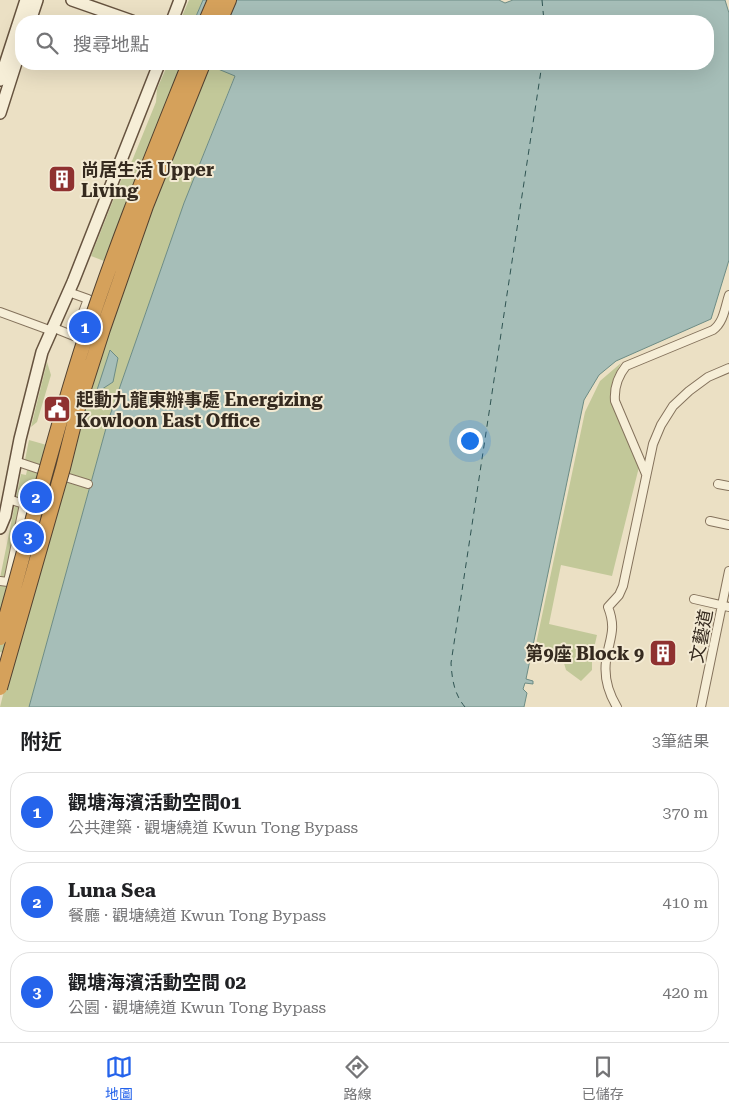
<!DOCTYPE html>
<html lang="zh-TW">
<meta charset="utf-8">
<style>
:root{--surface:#fff;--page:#f2f2f2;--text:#202124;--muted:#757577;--line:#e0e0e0;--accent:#2563eb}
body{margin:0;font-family:"Roboto Serif","Noto Sans TC",serif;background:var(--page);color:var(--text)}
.you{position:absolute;left:469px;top:440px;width:18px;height:18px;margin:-12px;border:4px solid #fff;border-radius:50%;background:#1a73e8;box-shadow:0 0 0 8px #1a73e833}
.badge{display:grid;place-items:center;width:32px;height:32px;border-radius:50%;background:var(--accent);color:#fff;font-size:16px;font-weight:700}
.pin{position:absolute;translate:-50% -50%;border:2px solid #fff;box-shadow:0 1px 5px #0006}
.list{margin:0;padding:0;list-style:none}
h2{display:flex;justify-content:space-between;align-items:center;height:65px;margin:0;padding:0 20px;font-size:21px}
h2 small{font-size:16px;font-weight:400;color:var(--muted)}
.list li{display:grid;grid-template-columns:32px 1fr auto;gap:15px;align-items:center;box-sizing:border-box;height:80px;margin:0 10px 10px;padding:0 10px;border:1px solid var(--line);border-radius:20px}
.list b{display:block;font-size:19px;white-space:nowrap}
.list p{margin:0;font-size:16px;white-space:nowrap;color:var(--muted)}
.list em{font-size:16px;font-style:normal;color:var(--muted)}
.icon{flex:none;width:28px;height:28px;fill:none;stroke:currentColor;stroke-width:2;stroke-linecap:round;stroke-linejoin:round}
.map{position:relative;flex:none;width:729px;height:707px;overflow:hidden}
.search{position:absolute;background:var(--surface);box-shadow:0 5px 20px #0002;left:15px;right:15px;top:15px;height:55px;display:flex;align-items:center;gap:12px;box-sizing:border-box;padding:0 18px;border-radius:20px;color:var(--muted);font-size:19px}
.sheet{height:335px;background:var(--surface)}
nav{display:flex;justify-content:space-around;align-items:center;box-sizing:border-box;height:70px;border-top:1px solid var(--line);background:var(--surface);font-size:14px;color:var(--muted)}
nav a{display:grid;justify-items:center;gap:2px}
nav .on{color:var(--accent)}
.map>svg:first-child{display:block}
</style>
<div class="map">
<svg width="729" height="707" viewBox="0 0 729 707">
<rect width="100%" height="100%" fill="#ebe0c4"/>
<path fill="#c2c899" d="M189,0H203L194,21H180Z
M168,64H206L235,75L184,203L108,421L29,707H0L13,655L0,652V578L21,474L26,475L29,461L25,460L29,440L68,451L125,269L91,256L126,168L132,161L156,102L157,89Z
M47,362L51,375L37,422L31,427Z
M621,363L613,379L611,401L639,467L612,576L561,565L549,624L597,635L592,657V670L581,681L566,670L561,653L536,644L585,412L600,381Z"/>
<path fill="#a6beb8" stroke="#6d8c85" d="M203,0H499L505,3L513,0H725L729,13V260L711,319L616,361L599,375L584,400L526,679L533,681V684L525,683L523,689L527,693L524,707H29L108,421L184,203L235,76L206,64H708V21H194Z
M110,350L118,358L113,382L96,393Z"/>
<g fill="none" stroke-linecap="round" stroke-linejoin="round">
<path stroke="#2f5452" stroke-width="1" stroke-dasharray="6 5" stroke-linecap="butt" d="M542,0L544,21
M465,707C454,694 452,679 451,663L542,64"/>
<g stroke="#84725c" stroke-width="10">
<path id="street" d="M0,312L52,331
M59,330L74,336L88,299L74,294
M15,461L48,472
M646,474L615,401C614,389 618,376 626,366L713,330C724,322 725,307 729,295
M59,475L88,484
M718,484L729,486
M710,521L729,525
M0,581L8,582L24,504L8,499
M694,599L729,607
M617,707C609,694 604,677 606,661C609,639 617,630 608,607L619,595L623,586L653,444L661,425L673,406L689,391L708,377L729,368
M701,707L729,571"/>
</g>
<g stroke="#66533f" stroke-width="14">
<path id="secondary" d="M72,0L132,21
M30,21L37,0
M172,21L180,0
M0,80L26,0
M0,113L21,47
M0,528L5,516L20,439L42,352L73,282L159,64"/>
</g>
<g stroke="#524130" stroke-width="16">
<path id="highway" d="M206,21L215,0
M220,21L229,0"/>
</g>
<use href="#street" stroke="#f6eed7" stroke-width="8"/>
<use href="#secondary" stroke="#f6eed7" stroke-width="11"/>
<use href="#highway" stroke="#d5a15b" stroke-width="14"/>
<g stroke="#524130" stroke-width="16" stroke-linecap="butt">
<path id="highway-bridge" d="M0,638C29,538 53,436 86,336C116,244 153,154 189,64
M0,688L63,468L79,404L103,329L146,206L203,64"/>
</g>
<use href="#highway-bridge" stroke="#d5a15b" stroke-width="14"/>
</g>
<defs>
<g id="building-square" transform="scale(1.4375)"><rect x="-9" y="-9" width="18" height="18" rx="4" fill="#8f3130" stroke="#f3ead3"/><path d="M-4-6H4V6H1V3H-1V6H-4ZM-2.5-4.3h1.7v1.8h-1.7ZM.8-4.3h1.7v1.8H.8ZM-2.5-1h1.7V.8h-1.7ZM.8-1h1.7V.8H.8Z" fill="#fff"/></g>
<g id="civic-square" transform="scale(1.4375)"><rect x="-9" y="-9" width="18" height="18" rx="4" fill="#8f3130" stroke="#f3ead3"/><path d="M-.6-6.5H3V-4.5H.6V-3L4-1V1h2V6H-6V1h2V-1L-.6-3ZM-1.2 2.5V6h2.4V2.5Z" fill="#fff"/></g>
</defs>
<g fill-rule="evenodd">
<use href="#building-square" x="62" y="179"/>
<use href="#civic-square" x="57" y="409"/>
<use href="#building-square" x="663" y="653"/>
</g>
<g text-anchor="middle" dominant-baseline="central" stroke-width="4" stroke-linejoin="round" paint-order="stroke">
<g font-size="18" font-weight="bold" fill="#352a1f" stroke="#f3ead3" text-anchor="start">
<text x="81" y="169">尚居生活 Upper<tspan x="81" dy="21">Living</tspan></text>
<text x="76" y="399">起動九龍東辦事處 Energizing<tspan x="76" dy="21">Kowloon East Office</tspan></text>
<text x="644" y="653" text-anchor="end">第9座 Block 9</text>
</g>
<g font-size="18" fill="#352a1f" stroke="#f3ead3">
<text transform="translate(701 636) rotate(-79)">文藝道</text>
</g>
</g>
</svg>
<div class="you"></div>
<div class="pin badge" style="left:85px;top:327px">1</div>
<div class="pin badge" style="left:36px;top:497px">2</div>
<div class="pin badge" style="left:28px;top:537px">3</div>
<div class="search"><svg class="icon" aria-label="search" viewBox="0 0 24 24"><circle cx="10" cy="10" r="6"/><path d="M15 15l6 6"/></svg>搜尋地點</div>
</div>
<section class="sheet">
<h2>附近<small>3筆結果</small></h2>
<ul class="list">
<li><span class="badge">1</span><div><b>觀塘海濱活動空間01</b><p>公共建築 · 觀塘繞道 Kwun Tong Bypass</p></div><em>370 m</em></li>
<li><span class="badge">2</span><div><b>Luna Sea</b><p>餐廳 · 觀塘繞道 Kwun Tong Bypass</p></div><em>410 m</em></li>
<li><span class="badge">3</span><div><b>觀塘海濱活動空間 02</b><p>公園 · 觀塘繞道 Kwun Tong Bypass</p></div><em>420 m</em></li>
</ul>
</section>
<nav>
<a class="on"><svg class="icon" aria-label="map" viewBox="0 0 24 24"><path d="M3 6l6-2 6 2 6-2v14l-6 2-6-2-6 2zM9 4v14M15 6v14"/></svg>地圖</a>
<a><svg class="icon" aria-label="directions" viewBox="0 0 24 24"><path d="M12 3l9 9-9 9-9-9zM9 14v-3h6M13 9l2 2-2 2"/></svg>路線</a>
<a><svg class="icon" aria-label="saved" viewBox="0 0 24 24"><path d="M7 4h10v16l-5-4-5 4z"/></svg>已儲存</a>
</nav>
